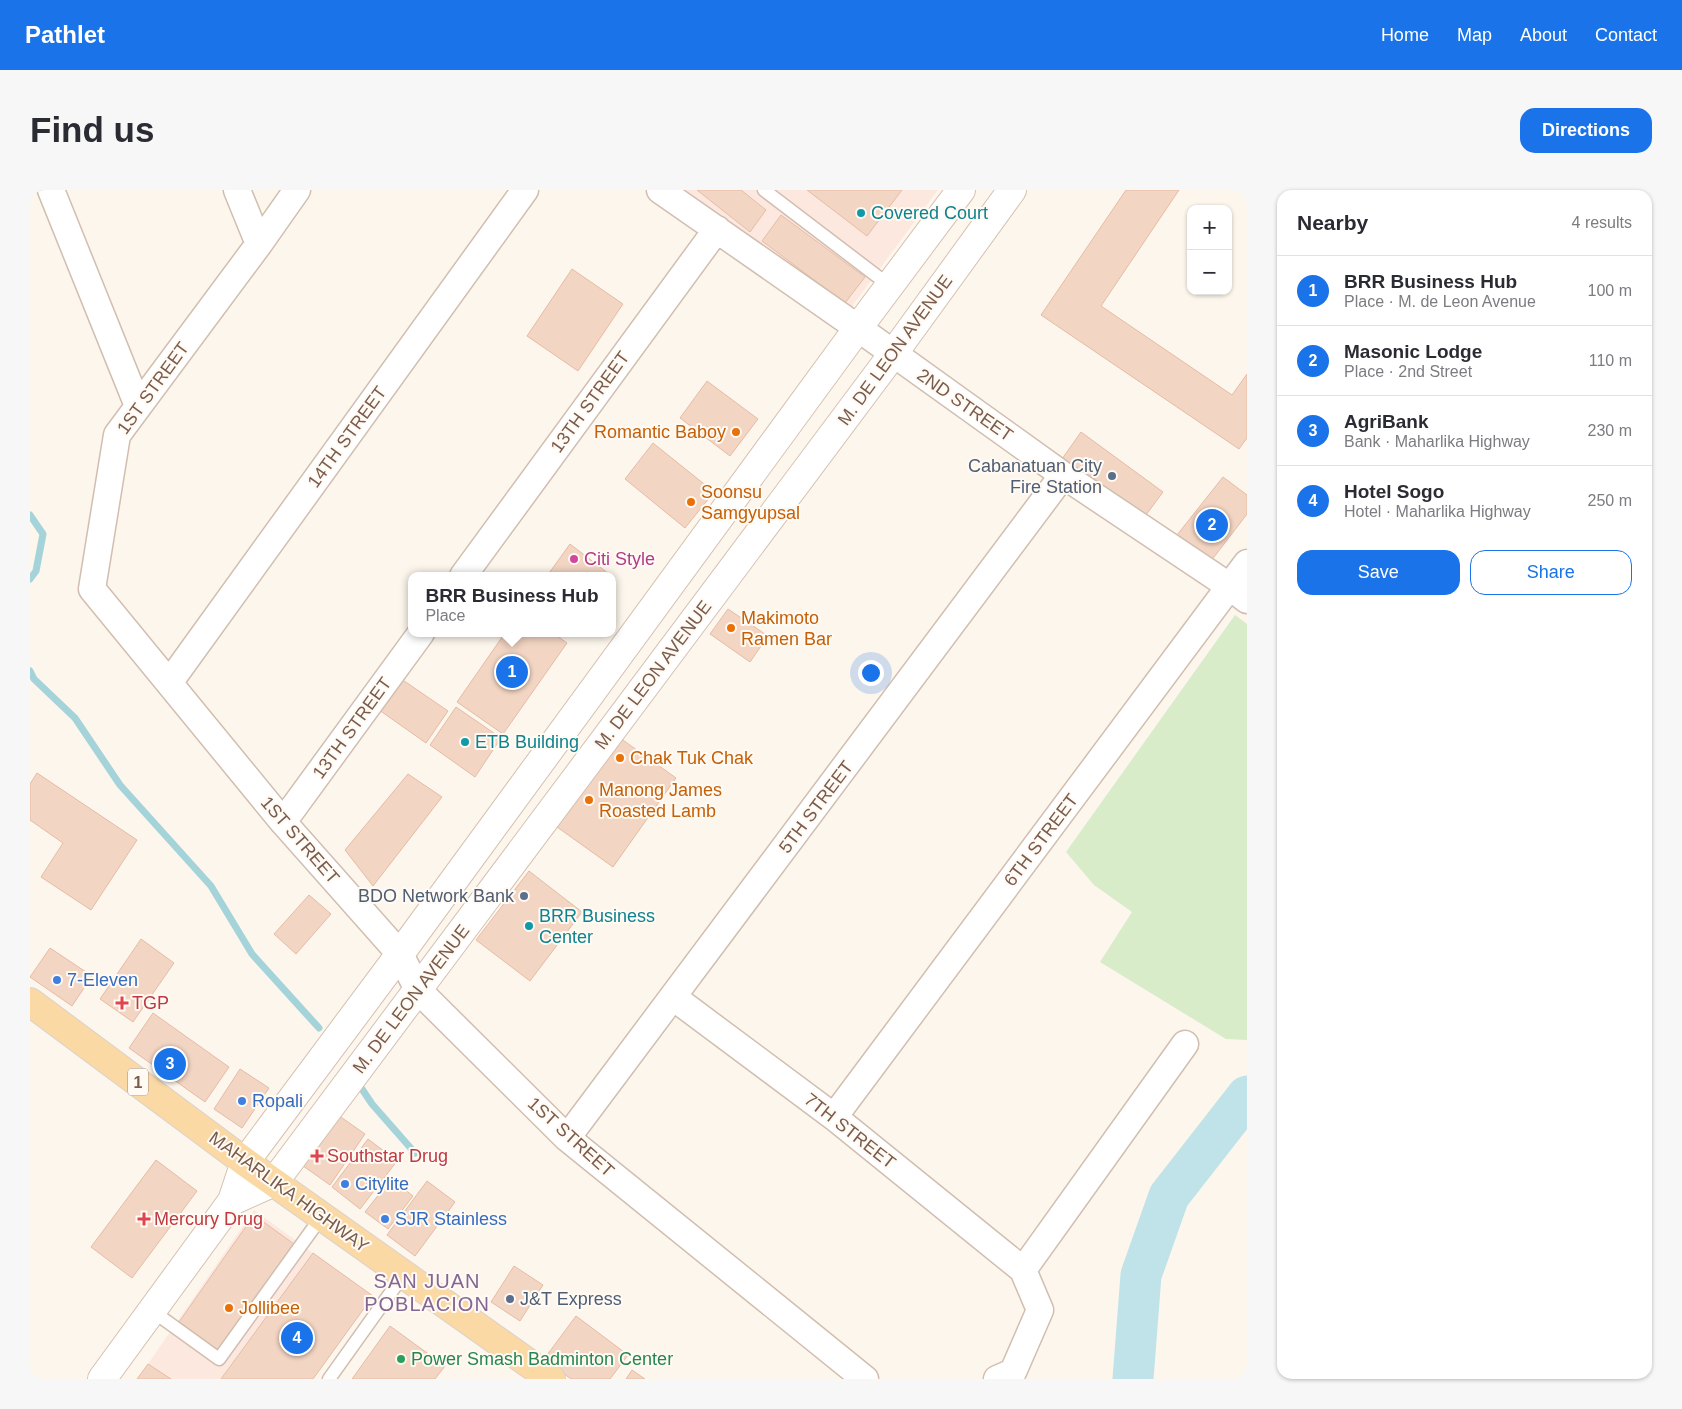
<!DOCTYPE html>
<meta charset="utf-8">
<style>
:root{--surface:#fff;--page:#f7f7f7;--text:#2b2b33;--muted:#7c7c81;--line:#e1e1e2;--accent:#1a73e8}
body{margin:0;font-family:Helvetica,sans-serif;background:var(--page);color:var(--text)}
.controls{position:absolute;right:15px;top:15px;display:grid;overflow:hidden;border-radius:10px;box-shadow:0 1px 4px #0004}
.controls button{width:45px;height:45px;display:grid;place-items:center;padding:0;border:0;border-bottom:1px solid var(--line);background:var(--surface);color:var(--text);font:25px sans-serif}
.you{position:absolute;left:840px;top:482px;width:18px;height:18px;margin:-12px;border:4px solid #fff;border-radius:50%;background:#1a73e8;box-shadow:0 0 0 8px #1a73e833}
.badge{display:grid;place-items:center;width:32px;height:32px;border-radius:50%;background:var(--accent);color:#fff;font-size:16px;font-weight:700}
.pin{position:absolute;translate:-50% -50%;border:2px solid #fff;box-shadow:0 1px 5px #0006}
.popup{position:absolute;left:378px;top:382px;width:208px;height:65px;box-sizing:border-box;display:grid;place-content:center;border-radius:10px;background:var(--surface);filter:drop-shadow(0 1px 4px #0005);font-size:16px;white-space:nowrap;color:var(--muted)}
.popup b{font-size:19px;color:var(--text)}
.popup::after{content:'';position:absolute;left:50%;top:100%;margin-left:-10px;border:10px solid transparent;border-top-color:var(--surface)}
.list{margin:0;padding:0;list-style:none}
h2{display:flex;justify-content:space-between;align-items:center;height:65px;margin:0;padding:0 20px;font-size:21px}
h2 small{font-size:16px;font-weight:400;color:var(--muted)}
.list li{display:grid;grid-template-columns:32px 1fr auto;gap:15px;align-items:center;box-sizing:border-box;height:70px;padding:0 20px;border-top:1px solid var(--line)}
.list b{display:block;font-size:19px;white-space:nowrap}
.list p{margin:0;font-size:16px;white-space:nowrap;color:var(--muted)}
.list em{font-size:16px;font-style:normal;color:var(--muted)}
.actions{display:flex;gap:10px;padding:15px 20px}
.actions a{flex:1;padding:11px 0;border:1px solid var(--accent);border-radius:15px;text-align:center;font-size:18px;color:var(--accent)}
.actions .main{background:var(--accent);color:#fff}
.map{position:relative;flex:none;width:1217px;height:1189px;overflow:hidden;border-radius:15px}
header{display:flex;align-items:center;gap:30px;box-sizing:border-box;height:70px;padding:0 25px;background:var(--accent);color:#fff}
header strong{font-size:24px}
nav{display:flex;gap:28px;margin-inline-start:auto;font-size:18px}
.intro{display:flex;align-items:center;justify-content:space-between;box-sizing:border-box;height:120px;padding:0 30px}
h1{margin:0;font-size:35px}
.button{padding:12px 22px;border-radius:15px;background:var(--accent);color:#fff;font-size:18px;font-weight:700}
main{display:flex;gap:30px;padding:0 30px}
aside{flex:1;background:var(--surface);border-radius:15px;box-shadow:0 1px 4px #0004}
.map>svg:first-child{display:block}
</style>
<header>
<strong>Pathlet</strong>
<nav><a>Home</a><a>Map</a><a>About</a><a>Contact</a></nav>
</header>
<div class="intro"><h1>Find us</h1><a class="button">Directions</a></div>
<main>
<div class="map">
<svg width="1217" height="1189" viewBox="0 0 1217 1189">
<rect width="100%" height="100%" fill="#fdf6ec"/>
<path fill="#fde8e0" d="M645,0H908L817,123Z
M224,1020L283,1063L191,1189H141L118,1174Z"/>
<path fill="#d8ecc9" d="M1205,425L1217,434V850L1196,849L1070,772L1102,722L1064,695L1036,662Z"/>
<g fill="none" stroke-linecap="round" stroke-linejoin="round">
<path stroke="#a5d3da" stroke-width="7" d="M0,325L13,344L6,381L0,389
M0,481L4,489L45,528L90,595L181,696L222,764L289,838
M332,899L342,914L385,963"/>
<path stroke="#bfe3e8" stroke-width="41" d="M1103,1189L1111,1085L1139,1006L1217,906"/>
</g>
<path fill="#f3d5c3" stroke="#e6bba3" d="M667,0H711L736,20L720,42Z
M777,0H872L837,46Z
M1096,0H1149L1071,116L1202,205L1217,184V248L1209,259L1011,125Z
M751,25L835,87L815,113L732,51Z
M542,79L593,114L548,181L497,146Z
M677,191L728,229L700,266L650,228Z
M1051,242L1133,302L1113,329L1032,269Z
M623,253L684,302L655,338L595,289Z
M1193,287L1217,305V324L1181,371L1147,345Z
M540,354L579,384L577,386H517Z
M698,419L738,446L720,472L680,444Z
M475,443H523L537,453L473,544L427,512Z
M364,484L418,521L396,553L342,515Z
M426,517L471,548L445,587L400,555Z
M590,548L646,588L583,677L527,637Z
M7,583L107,650L61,720L11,687L33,653L0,630V594Z
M378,584L412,607L343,696L315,660Z
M499,681L552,722L500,791L446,750Z
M279,705L301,724L266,764L244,744Z
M111,749L144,773L103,832L70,809Z
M20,758L62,786L42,816L0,787Z
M123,823L199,877L175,912L99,858Z
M210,879L239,898L212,938L184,919Z
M305,923L335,944L300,995L269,973Z
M338,949L367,971L330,1019L302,997Z
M126,970L167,1001L102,1088L61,1057Z
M361,989L383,1006L358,1039L335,1022Z
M397,991L425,1012L385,1066L357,1045Z
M224,1025L264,1054L188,1160L149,1132Z
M283,1063L343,1106L283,1189H191Z
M484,1076L513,1095L490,1131L461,1112Z
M546,1126L598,1165L580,1189H541L514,1169Z
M360,1136L415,1176L405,1189H322Z
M118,1174L141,1189H107Z
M602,1180L615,1189H596Z"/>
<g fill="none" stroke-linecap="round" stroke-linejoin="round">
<g stroke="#d1beb0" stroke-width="15">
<path id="service" d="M734,0L860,96
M121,1120L189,1169L292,1026
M299,1189L374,1084"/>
</g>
<g stroke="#d1beb0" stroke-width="29">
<path id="minor" d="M21,0L108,216
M207,0L229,54
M267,0L229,54L87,245L62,399L253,632L370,764L388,800L537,948L835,1189
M630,0L828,138L1033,285L1199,396L1217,410
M433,386L687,39
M139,493L495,0
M253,632L391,443
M643,807L804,927L993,1080L1010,1120L983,1182L967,1189
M804,927L1217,373
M537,948L1033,285
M993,1080L1155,854"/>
</g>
<g stroke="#d6c0b0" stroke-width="30">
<path id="secondary" d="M202,1011L244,992L863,164L982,0
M72,1189L202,1011L215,972L370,764L828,138L931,0"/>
</g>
<g stroke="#dad1cd" stroke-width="30">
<path id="primary" d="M0,812L215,972L521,1189"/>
</g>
<use href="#service" stroke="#fff" stroke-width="12"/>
<use href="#minor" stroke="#fff" stroke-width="26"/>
<use href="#secondary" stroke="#fff" stroke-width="28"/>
<use href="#primary" stroke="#fbd9a5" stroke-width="28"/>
</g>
<g fill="#0f9aa8" stroke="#fffaf3" stroke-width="2">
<circle cx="831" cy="23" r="5"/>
<circle cx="435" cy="552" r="5"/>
<circle cx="499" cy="736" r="5"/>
</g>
<g fill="#e8710a" stroke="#fffaf3" stroke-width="2">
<circle cx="706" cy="242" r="5"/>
<circle cx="661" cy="312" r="5"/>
<circle cx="701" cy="438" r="5"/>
<circle cx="590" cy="568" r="5"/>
<circle cx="559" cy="610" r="5"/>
<circle cx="199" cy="1118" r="5"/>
</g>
<g fill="#5c6f8a" stroke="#fffaf3" stroke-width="2">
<circle cx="1082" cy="286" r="5"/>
<circle cx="494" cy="706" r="5"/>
<circle cx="480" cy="1109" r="5"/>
</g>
<circle fill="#d1479c" stroke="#fffaf3" stroke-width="2" cx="544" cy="369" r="5"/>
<g fill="#3f7fe0" stroke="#fffaf3" stroke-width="2">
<circle cx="27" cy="790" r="5"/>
<circle cx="212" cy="911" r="5"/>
<circle cx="315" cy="994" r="5"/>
<circle cx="355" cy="1029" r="5"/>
</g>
<g fill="#e0444e" stroke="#fffaf3" stroke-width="2">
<path d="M89.5 805.5h5v5h5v5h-5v5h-5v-5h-5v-5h5z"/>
<path d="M284.5 958.5h5v5h5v5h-5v5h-5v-5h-5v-5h5z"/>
<path d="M111.5 1021.5h5v5h5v5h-5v5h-5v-5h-5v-5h5z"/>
</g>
<circle fill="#2e9e5b" stroke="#fffaf3" stroke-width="2" cx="371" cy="1169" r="5"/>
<g text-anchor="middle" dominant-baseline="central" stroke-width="4" stroke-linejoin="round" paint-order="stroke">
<rect fill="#fffaf3" stroke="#a28b7f" stroke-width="1" x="98" y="878.5" width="20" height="27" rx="4"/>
<g font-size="16" font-weight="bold" fill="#7a5c4d">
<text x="108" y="892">1</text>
</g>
<g font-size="18" fill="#0d838f" stroke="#fffaf3" text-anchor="start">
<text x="841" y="23">Covered Court</text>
<text x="445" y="552">ETB Building</text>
<text x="509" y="726">BRR Business<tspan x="509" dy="21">Center</tspan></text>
</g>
<g font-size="18" fill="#7a5c4d" stroke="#fffaf3">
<text transform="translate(865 160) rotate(-54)">M. DE LEON AVENUE</text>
<text transform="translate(123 198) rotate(-54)">1ST STREET</text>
<text transform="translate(560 212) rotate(-54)">13TH STREET</text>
<text transform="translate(935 215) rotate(35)">2ND STREET</text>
<text transform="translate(317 247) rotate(-54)">14TH STREET</text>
<text transform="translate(623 485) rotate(-53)">M. DE LEON AVENUE</text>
<text transform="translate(322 538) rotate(-54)">13TH STREET</text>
<text transform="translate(786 617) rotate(-53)">5TH STREET</text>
<text transform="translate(270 650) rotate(49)">1ST STREET</text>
<text transform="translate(1011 650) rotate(-53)">6TH STREET</text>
<text transform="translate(381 809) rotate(-53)">M. DE LEON AVENUE</text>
<text transform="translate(820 941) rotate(38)">7TH STREET</text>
<text transform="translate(541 947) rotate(42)">1ST STREET</text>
<text transform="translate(259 1002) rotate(36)">MAHARLIKA HIGHWAY</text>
</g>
<g font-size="18" fill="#c56008" stroke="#fffaf3" text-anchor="start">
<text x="696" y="242" text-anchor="end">Romantic Baboy</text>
<text x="671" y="302">Soonsu<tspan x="671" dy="21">Samgyupsal</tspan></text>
<text x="711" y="428">Makimoto<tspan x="711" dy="21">Ramen Bar</tspan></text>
<text x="600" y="568">Chak Tuk Chak</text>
<text x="569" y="600">Manong James<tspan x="569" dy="21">Roasted Lamb</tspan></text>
<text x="209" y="1118">Jollibee</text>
</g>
<g font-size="18" fill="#4e5e75" stroke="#fffaf3" text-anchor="end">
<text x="1072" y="276">Cabanatuan City<tspan x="1072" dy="21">Fire Station</tspan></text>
<text x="484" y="706">BDO Network Bank</text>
<text x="490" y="1109" text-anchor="start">J&amp;T Express</text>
</g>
<g font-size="18" fill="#b23c85" stroke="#fffaf3" text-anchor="start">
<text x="554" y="369">Citi Style</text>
</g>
<g font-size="18" fill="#366cbe" stroke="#fffaf3" text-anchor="start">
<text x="37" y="790">7-Eleven</text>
<text x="222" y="911">Ropali</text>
<text x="325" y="994">Citylite</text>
<text x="365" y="1029">SJR Stainless</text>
</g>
<g font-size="18" fill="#be3a42" stroke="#fffaf3" text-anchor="start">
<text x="102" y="813">TGP</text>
<text x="297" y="966">Southstar Drug</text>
<text x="124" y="1029">Mercury Drug</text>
</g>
<g font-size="18" fill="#27864d" stroke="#fffaf3" text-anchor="start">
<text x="381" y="1169">Power Smash Badminton Center</text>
</g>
<g font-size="20" letter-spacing="1" fill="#846695" stroke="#fffaf3">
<text x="397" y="1091">SAN JUAN<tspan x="397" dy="23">POBLACION</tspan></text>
</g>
</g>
</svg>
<div class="controls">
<button>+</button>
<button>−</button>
</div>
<div class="you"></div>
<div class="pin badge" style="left:482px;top:482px">1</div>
<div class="popup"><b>BRR Business Hub</b>Place</div>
<div class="pin badge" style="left:1182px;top:335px">2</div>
<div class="pin badge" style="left:140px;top:874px">3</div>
<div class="pin badge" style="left:267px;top:1148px">4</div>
</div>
<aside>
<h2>Nearby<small>4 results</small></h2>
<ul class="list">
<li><span class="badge">1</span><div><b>BRR Business Hub</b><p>Place · M. de Leon Avenue</p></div><em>100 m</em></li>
<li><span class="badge">2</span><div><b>Masonic Lodge</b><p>Place · 2nd Street</p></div><em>110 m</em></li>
<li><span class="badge">3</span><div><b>AgriBank</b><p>Bank · Maharlika Highway</p></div><em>230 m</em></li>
<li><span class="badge">4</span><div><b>Hotel Sogo</b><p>Hotel · Maharlika Highway</p></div><em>250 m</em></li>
</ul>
<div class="actions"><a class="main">Save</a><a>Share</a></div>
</aside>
</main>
